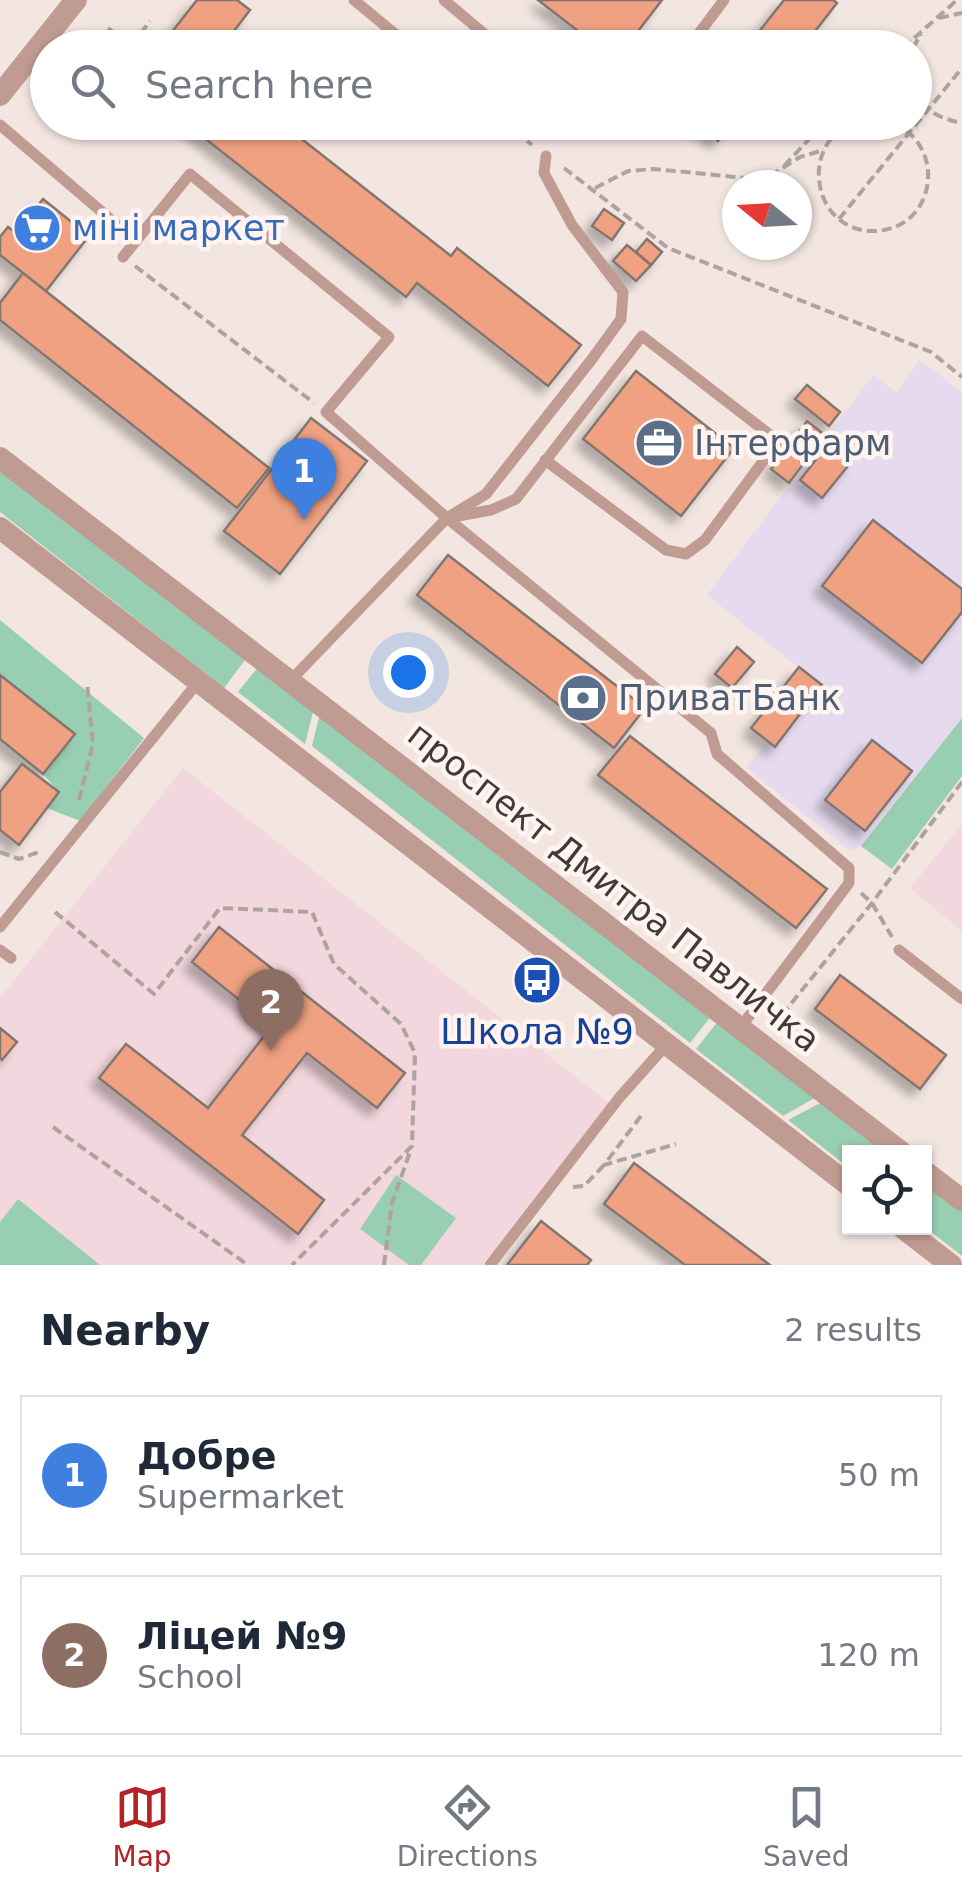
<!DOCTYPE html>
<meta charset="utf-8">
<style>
:root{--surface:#fff;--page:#f6f6f7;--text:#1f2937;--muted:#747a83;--line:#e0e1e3;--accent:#b32225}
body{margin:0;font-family:"DejaVu Sans",sans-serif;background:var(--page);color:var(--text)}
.controls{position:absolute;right:30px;bottom:30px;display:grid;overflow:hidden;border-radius:0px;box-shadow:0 2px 8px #0004}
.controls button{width:90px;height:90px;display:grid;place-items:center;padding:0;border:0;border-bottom:2px solid var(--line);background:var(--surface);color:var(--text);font:50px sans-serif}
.compass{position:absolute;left:722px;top:170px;width:90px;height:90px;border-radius:50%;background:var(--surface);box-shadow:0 2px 8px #0004;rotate:288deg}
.you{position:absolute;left:408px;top:672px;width:35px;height:35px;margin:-25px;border:8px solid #fff;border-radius:50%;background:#1a73e8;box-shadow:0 0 0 15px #1a73e833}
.badge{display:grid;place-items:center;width:65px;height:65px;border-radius:50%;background:var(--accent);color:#fff;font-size:32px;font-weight:700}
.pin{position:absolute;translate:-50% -82px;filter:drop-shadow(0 2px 5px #0008)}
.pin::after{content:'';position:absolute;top:52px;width:35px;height:30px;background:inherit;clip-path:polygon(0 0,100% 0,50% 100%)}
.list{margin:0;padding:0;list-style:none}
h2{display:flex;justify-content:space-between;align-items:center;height:130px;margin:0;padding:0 40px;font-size:42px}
h2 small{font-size:32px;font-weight:400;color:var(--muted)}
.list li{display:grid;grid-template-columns:65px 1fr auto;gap:30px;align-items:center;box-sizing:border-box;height:160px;margin:0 20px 20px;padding:0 20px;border:2px solid var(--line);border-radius:0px}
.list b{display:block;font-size:38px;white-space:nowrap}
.list p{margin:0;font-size:32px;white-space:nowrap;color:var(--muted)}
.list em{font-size:32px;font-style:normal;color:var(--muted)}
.icon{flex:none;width:55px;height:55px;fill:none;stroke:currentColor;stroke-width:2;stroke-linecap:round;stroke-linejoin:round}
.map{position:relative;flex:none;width:962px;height:1265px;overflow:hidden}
.search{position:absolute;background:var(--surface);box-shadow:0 2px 8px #0004;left:30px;right:30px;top:30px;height:110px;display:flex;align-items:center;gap:25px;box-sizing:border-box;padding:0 35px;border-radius:55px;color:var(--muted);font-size:38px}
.sheet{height:490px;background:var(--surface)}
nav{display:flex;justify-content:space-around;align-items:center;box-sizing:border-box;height:140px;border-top:2px solid var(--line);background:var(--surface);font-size:28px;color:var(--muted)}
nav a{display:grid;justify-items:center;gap:5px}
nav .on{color:var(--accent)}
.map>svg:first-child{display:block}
</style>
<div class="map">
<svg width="962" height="1265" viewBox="0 0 962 1265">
<defs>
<filter id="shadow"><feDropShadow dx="-8" dy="8" stdDeviation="5" flood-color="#0004"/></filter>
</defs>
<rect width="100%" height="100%" fill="#f3e6e1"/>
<path fill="#e5daee" d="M920,360L962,392V718L861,846L850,851L746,767L768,742L751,728L798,667L707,595L873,375L896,392Z"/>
<path fill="#f2d7de" d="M183,768L609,1103L482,1265H0V998Z
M962,824V931L910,888Z"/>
<path fill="#98ceb2" d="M0,464L248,656L224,688L0,512Z
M0,620L144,738L80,821L47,808L59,792L43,774L74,734L0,675Z
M263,661L315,704L305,744L238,692Z
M321,709L712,1015L690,1043L312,746Z
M962,718V776L892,869L861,846Z
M719,1020L818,1096L783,1116L696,1049Z
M824,1101L890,1152H850L849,1168L788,1120Z
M396,1175L456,1218L421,1265H409L360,1229Z
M924,1180L962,1209V1256L925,1227Z
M18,1199L100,1265H0V1222Z"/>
<path fill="#efa182" stroke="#827671" stroke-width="2.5" filter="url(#shadow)" d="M197,0H237L250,10L221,48H189L171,33Z
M538,0H662L625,48H600Z
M784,0H833L837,3L802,48H746Z
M184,122H280L451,256L457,248L581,345L548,386L417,283L406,297Z
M695,122H732L718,141Z
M43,199L89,236L46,291L0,255V237L8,227L16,233Z
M604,209L624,223L612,240L592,226Z
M647,239L662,252L651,265L636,252Z
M627,245L651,265L636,281L613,261Z
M23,273L269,468L237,508L0,320V303Z
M636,371L734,448L681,516L583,439Z
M807,385L840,412L829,426L795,399Z
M311,418L367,461L280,574L224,531Z
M807,421L825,435L789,483L771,469Z
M829,443L852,461L822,498L800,480Z
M873,520L962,589V612L922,663L822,586Z
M448,555L645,708L614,748L417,595Z
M737,647L754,662L732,688L715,674Z
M799,667L822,685L775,747L751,728Z
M0,675L75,734L43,774L0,739Z
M630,736L827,889L796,928L598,775Z
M872,740L912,771L865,831L825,800Z
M22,764L59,792L19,845L0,830V792Z
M219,927L405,1073L377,1108L307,1053L242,1135L324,1200L298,1234L99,1078L126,1044L208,1108L272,1026L192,962Z
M840,975L946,1055L920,1089L815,1009Z
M0,1028L17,1042L2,1060L0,1058Z
M634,1163L770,1265H685L604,1204Z
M541,1221L591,1260L587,1265H507Z"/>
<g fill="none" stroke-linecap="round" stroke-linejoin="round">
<path stroke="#aea39f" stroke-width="4" stroke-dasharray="10 5" stroke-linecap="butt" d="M939,18L962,13
M108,28L131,46L150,21
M903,48L957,0
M913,48L921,34
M914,91C924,111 941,119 962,123
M504,122L532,145
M856,122C798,141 811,231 873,231C936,231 949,145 891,122
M784,166L825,122
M564,168L668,248L931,352L962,377
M595,188L628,171L654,169L756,179L773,174L800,157L824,150
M839,219L962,68
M135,266L314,403
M79,800L93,744L87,682
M0,852L19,859L39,852
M861,893L872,903L892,937
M55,912L154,994L220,908L312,912L334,964L401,1024L415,1053L412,1146L292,1265
M782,1015L872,903L962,782
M641,1116L604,1165L676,1144
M53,1127L248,1265
M573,1187L584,1186L604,1165
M384,1265L392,1203L411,1149"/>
<path stroke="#c09b91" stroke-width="11" d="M354,0L412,48
M444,0L501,48
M688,48L724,0
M0,125L136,241
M123,257L190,174L389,337L326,412L447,518L711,733L717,754L849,868V883L740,1028
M447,518L491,510L516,499L642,336L778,441L705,540L686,554L666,550L545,460
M290,681L447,518L486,494L592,359L621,319L623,292L572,225L544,173L546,156
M0,927L198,682
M0,950L11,958
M899,950L962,999
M490,1265L619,1098L667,1044"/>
<path stroke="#c09b91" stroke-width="22" d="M0,95L76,0
M0,458L901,1152
M0,528L850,1186
M924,1171L962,1200
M903,1228L951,1265"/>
</g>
<defs>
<g id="supermarket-disc" transform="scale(2.5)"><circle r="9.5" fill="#3f7fe0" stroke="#fff4f0"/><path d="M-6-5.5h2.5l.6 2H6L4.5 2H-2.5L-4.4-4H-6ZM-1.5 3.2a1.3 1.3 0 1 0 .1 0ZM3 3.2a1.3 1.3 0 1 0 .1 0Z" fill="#fff"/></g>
<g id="office-disc" transform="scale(2.5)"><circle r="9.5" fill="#5c6f8a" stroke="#fff4f0"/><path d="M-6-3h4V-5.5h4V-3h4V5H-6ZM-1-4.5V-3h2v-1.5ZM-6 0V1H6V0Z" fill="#fff"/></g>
<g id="bank-disc" transform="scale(2.5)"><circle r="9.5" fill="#5c6f8a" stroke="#fff4f0"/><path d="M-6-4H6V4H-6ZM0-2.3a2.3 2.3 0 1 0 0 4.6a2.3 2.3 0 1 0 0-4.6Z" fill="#fff"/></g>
<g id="bus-disc" transform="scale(2.5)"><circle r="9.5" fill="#1a4fb4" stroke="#fff4f0"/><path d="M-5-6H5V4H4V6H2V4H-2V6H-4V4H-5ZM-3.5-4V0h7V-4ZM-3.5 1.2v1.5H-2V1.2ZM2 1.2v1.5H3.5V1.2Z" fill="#fff"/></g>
</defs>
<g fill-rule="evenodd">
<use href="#supermarket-disc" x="37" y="228"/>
<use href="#office-disc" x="659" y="443"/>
<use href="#bank-disc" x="583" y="698"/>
<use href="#bus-disc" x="537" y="980"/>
</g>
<g text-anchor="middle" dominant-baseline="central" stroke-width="9" stroke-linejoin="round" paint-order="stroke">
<g font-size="35" fill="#366cbe" stroke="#fff4f0" text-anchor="start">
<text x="72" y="228">міні маркет</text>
</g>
<g font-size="35" fill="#4e5e75" stroke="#fff4f0" text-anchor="start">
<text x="694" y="443">Інтерфарм</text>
<text x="618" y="698">ПриватБанк</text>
</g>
<g font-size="35" fill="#403a38" stroke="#fff4f0">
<text transform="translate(614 887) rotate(38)">проспект Дмитра Павличка</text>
</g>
<g font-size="35" fill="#164399" stroke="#fff4f0">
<text x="537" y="1032">Школа №9</text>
</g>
</g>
</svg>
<div class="controls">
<button><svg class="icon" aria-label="locate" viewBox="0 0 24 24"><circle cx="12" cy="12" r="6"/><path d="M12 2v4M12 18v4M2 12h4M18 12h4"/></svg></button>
</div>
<svg class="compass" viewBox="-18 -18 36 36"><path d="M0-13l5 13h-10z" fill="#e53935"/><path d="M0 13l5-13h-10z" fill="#747a83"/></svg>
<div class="you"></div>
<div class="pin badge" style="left:304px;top:520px;background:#3f7fe0">1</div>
<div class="pin badge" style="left:271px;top:1051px;background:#8d6e63">2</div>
<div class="search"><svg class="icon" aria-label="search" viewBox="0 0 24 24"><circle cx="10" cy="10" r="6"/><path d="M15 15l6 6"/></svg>Search here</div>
</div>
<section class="sheet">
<h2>Nearby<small>2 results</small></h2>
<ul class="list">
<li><span class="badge" style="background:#3f7fe0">1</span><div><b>Добре</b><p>Supermarket</p></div><em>50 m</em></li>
<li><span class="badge" style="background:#8d6e63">2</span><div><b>Ліцей №9</b><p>School</p></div><em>120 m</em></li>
</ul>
</section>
<nav>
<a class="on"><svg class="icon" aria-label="map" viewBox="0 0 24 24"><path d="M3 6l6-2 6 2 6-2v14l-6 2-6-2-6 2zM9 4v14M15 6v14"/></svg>Map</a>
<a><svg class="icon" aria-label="directions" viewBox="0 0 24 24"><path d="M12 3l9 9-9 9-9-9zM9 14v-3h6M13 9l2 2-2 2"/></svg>Directions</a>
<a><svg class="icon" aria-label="saved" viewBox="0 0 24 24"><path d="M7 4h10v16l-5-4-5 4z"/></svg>Saved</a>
</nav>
